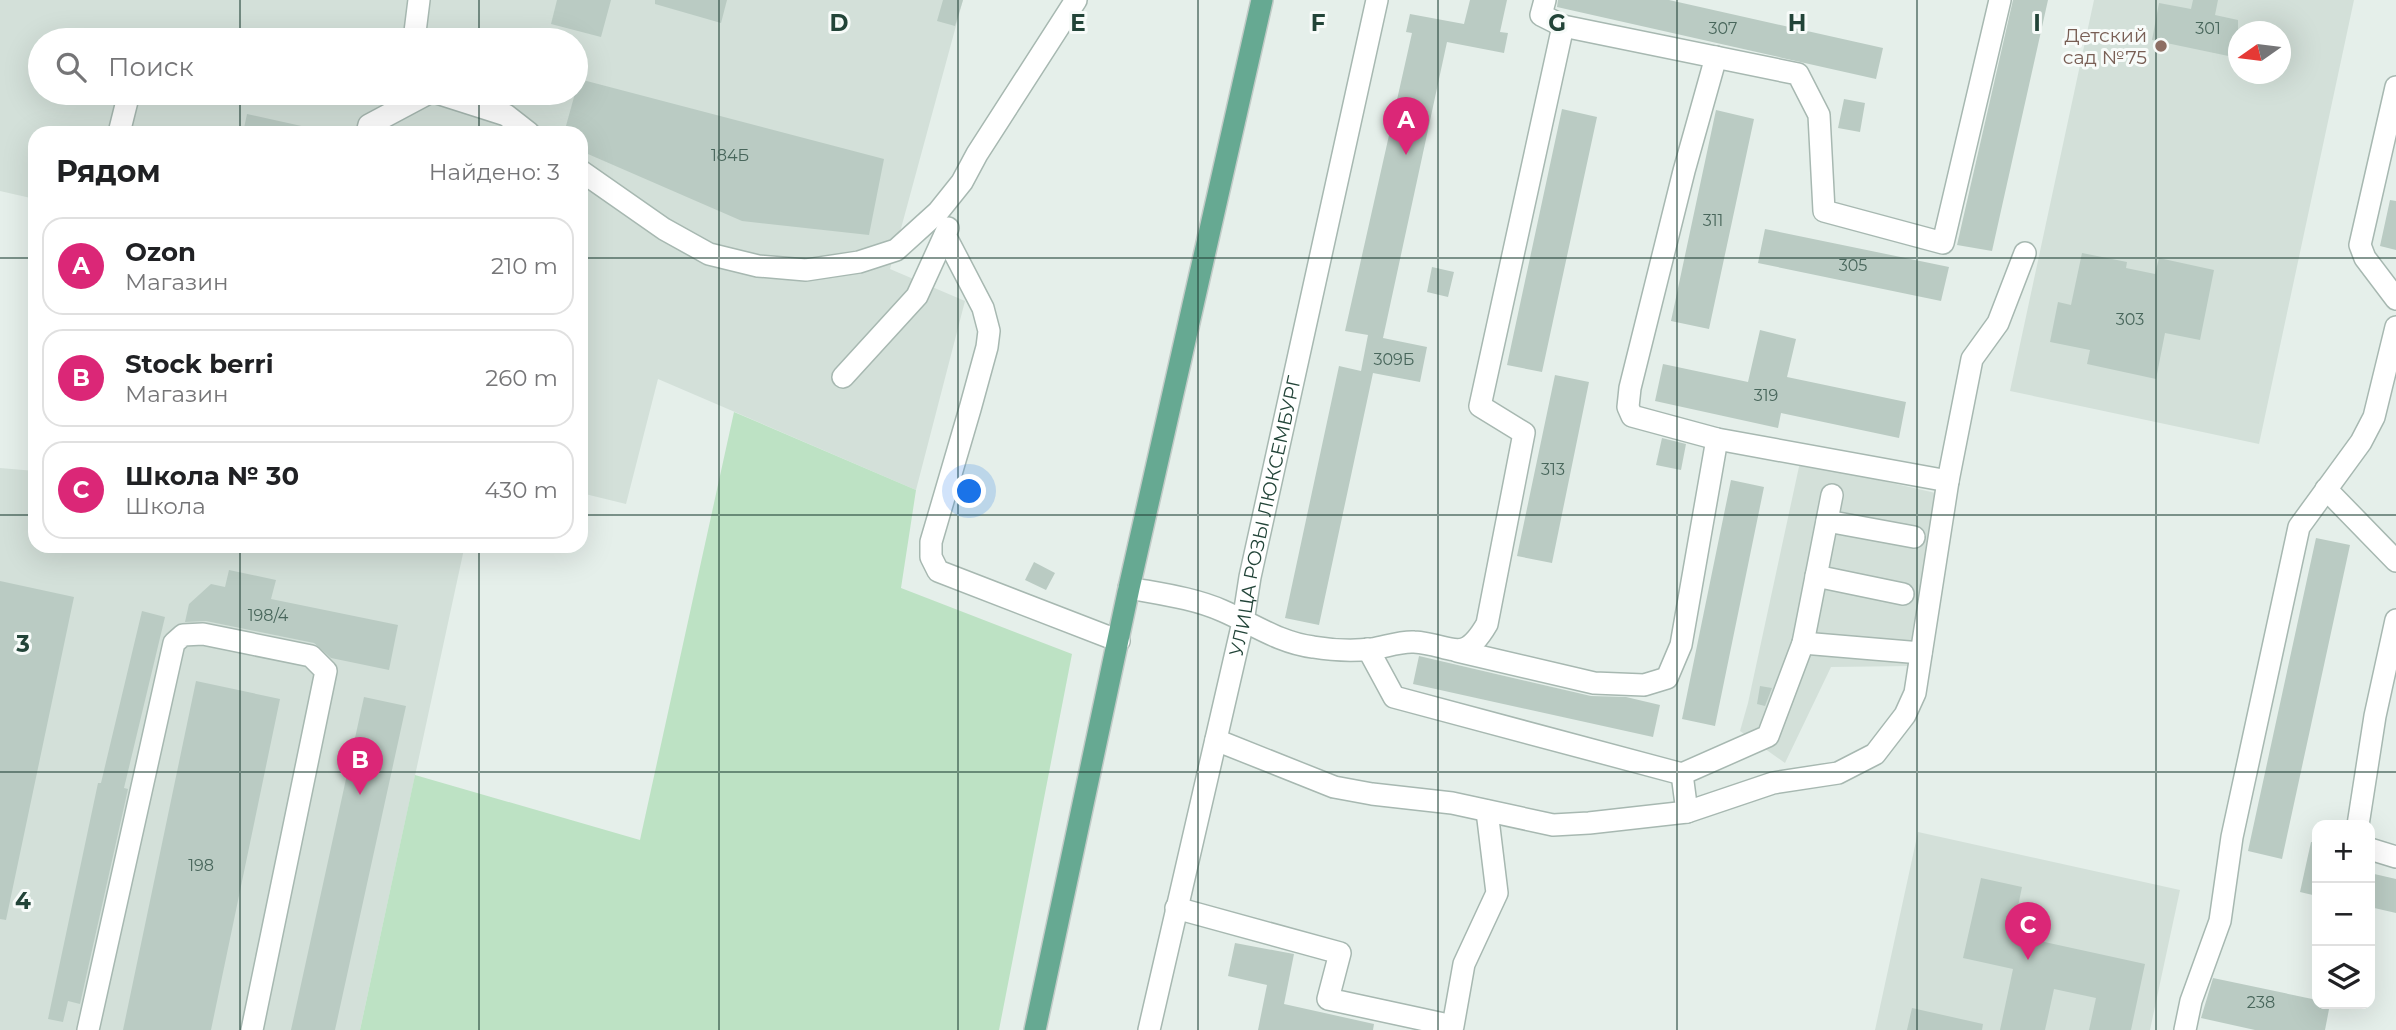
<!DOCTYPE html>
<html lang="ru">
<meta charset="utf-8">
<style>
:root{--surface:#fff;--page:#f6f6f6;--text:#202124;--muted:#757577;--line:#e0e0e0;--accent:#db2777}
body{margin:0;font-family:Montserrat,sans-serif;background:var(--page);color:var(--text)}
.controls{position:absolute;right:21px;bottom:21px;display:grid;overflow:hidden;border-radius:14px;box-shadow:0 7px 28px #0002}
.controls button{width:63px;height:63px;display:grid;place-items:center;padding:0;border:0;border-bottom:2px solid var(--line);background:var(--surface);color:var(--text);font:35px sans-serif}
.compass{position:absolute;left:2228px;top:21px;width:63px;height:63px;border-radius:50%;background:var(--surface);box-shadow:0 7px 28px #0002;rotate:256deg}
.you{position:absolute;left:970px;top:492px;width:24px;height:24px;margin:-18px;border:5px solid #fff;border-radius:50%;background:#1a73e8;box-shadow:0 0 0 10px #1a73e833}
.badge{display:grid;place-items:center;width:46px;height:46px;border-radius:50%;background:var(--accent);color:#fff;font-size:23px;font-weight:700}
.pin{position:absolute;translate:-50% -58px;filter:drop-shadow(0 2px 4px #0008)}
.pin::after{content:'';position:absolute;top:37px;width:24px;height:21px;background:inherit;clip-path:polygon(0 0,100% 0,50% 100%)}
.list{margin:0;padding:0;list-style:none}
h2{display:flex;justify-content:space-between;align-items:center;height:91px;margin:0;padding:0 28px;font-size:30px}
h2 small{font-size:23px;font-weight:400;color:var(--muted)}
.list li{display:grid;grid-template-columns:46px 1fr auto;gap:21px;align-items:center;box-sizing:border-box;height:98px;margin:0 14px 14px;padding:0 14px;border:2px solid var(--line);border-radius:21px}
.list b{display:block;font-size:26px;white-space:nowrap}
.list p{margin:0;font-size:23px;white-space:nowrap;color:var(--muted)}
.list em{font-size:23px;font-style:normal;color:var(--muted)}
.icon{flex:none;width:38px;height:38px;fill:none;stroke:currentColor;stroke-width:2;stroke-linecap:round;stroke-linejoin:round}
.map{position:relative;flex:none;width:2396px;height:1030px;overflow:hidden}
.search{position:absolute;background:var(--surface);box-shadow:0 7px 28px #0002;left:28px;top:28px;width:560px;height:77px;display:flex;align-items:center;gap:18px;box-sizing:border-box;padding:0 24px;border-radius:38px;color:var(--muted);font-size:26px}
.panel{position:absolute;background:var(--surface);box-shadow:0 7px 28px #0002;left:28px;top:126px;width:560px;height:427px;border-radius:21px}
.map>svg:first-child{display:block}
</style>
<div class="map">
<svg width="2396" height="1030" viewBox="0 0 2396 1030">
<rect width="100%" height="100%" fill="#e5efea"/>
<path fill="#d3e0d9" fill-rule="evenodd" d="M0,0H963L890,269L965,301L916,490L658,379L626,504L581,493V133H35V199L0,191ZM40,40H576V93H40Z
M2094,0H2354L2259,444L2010,391ZM2238,32H2280V74H2238Z
M1800,462L1940,494L1912,666L1831,667L1785,763L1740,731L1748,703Z
M0,468L35,471V546H447L464,549L360,1030H0Z
M1918,832L2180,890L2150,1030H1875Z"/>
<path fill="#bde2c4" d="M734,412L916,490L901,588L1072,654L999,1030H360L415,775L640,840Z"/>
<path fill="#bacbc3" d="M557,0H611L601,37L551,24Z
M655,0H727L721,23L655,4Z
M943,0H963L955,26L937,21Z
M1470,0H1507L1500,32L1508,33L1504,53L1447,42L1383,338L1427,347L1420,382L1373,373L1319,625L1285,618L1339,366L1361,371L1368,335L1345,331L1412,33L1406,32L1410,14L1464,24Z
M1558,0H1669L1883,48L1876,79L1557,7Z
M2013,0H2048L1992,251L1957,245Z
M2193,0H2218L2215,15L2238,20V58L2152,40L2159,3L2191,9Z
M579,79L884,159L869,235L742,221L581,151V133H564Z
M1844,99L1865,103L1860,132L1838,128Z
M1562,109L1597,117L1542,372L1507,365Z
M1716,110L1754,119L1709,329L1671,321Z
M247,114L306,127L305,133H243Z
M2390,200L2396,201V250L2380,246Z
M1765,229L1949,267L1941,301L1758,263Z
M2082,253L2127,262L2126,268L2155,274L2159,258L2214,270L2200,340L2165,333L2156,379L2087,364L2090,350L2050,342L2058,302L2071,305Z
M1432,267L1454,272L1448,297L1427,292Z
M1760,330L1796,339L1787,377L1906,402L1899,438L1781,413L1778,428L1655,401L1663,364L1748,382Z
M1555,375L1589,382L1552,563L1517,556Z
M1662,438L1686,444L1681,470L1656,465Z
M1731,480L1764,487L1715,726L1682,719Z
M2316,538L2350,545L2282,859L2248,851Z
M1034,562L1055,573L1046,590L1025,580Z
M229,570L276,580L271,599L398,625L389,670L331,658L314,643L206,621L185,622L189,604L211,584L225,587Z
M0,581L74,597L6,920L0,919Z
M142,611L165,617L124,788L128,789L80,1004L68,1001L63,1022L48,1019L98,783H101Z
M1419,656L1591,696L1626,697L1660,705L1653,737L1413,684Z
M196,681L280,699L211,1030H123Z
M1760,686L1772,688L1765,706L1757,704Z
M364,697L406,706L335,1030H291Z
M2311,842H2317V896L2300,892Z
M2370,873L2396,879V913L2370,907Z
M1981,878L2022,887L2012,935L2145,964L2131,1030H2089L2096,998L2054,989L2045,1030H2000L2013,969L1963,958Z
M1235,943L1294,954L1284,1004L1374,1024L1373,1030H1258L1267,985L1228,976Z
M2213,978L2317,1000V1004H2330L2325,1030H2255L2201,1018Z
M1912,1008L1983,1024L1982,1030H1907Z"/>
<g fill="none" stroke-linecap="round" stroke-linejoin="round">
<g stroke="#a7b8b1" stroke-width="24">
<g id="minor">
<path d="M1545,0L1541,15L1563,26L1798,74L1819,115L1824,211L1943,243L2000,0"/>
<path d="M414,40L419,0"/>
<path d="M1716,57L1684,171L1630,388L1628,407L1632,416L1717,439L1948,481"/>
<path d="M2396,87L2360,245L2365,258L2396,299"/>
<path d="M437,93L506,115L529,133"/>
<path d="M119,133L129,93"/>
<path d="M367,133L369,125L429,93"/>
<path d="M581,171L664,229L709,254L758,266L806,270L859,262L896,250L938,212L962,182L977,154L1076,0"/>
<path d="M945,235L983,308L989,331L987,347L970,409L931,542V557L938,571L1119,641"/>
<path d="M843,377L917,296L948,228"/>
<path d="M2326,489L2396,561"/>
<path d="M1827,521L1914,537"/>
<path d="M1816,576L1903,594"/>
<path d="M1129,588C1161,594 1194,598 1223,611C1253,624 1280,643 1313,647C1331,650 1354,651 1372,649C1385,647 1401,641 1414,642C1452,644 1462,667 1487,624L1524,433L1480,406L1563,26"/>
<path d="M1803,643L1921,653"/>
<path d="M1368,649L1394,697L1682,774L1687,812"/>
<path d="M1457,651L1594,683L1644,685L1667,678L1681,645L1717,439"/>
<path d="M1216,740L1334,787L1372,794L1452,803L1553,825L1589,823L1687,812L1773,783L1838,773L1875,754L1905,715L1915,693L1948,481L1972,359L1998,323L2025,253"/>
<path d="M1682,774L1768,736L1803,643L1832,495"/>
<path d="M2358,825L2375,716L2396,620"/>
<path d="M2370,849L2396,857"/>
<path d="M1176,908L1340,953L1328,999L1453,1026L1464,964L1497,893L1487,811"/>
<path d="M88,1030L174,643L183,635L203,634L311,656L326,671L252,1030"/>
<path id="s1" d="M1149,1030L1243,622L1250,577L1377,0"/>
<path d="M2185,1030L2191,1001L2220,921L2232,837L2299,527L2361,442L2374,417L2396,327"/>
</g>
</g>
<g stroke="#c1cbc7" stroke-width="24">
<path id="major" d="M1035,1030L1129,588L1262,0"/>
</g>
<use href="#minor" stroke="#fff" stroke-width="21"/>
<use href="#major" stroke="#66a992" stroke-width="21"/>
</g>
<path fill="none" stroke="#224438" stroke-width="2" stroke-opacity="0.55" d="M240,0V40M479,0V40M719,0V1030M958,0V1030M1198,0V1030M1438,0V1030M1677,0V1030M1917,0V1030M2156,0V1030M240,93V133M479,93V133M0,258H35M581,258H2396M0,515H35M581,515H2396M240,546V1030M479,546V1030M0,772H2396"/>
<circle fill="#8d6e63" stroke="#f7fbf9" stroke-width="2.5" cx="2161" cy="46" r="7"/>
<g text-anchor="middle" dominant-baseline="central" stroke-width="6" stroke-linejoin="round" paint-order="stroke">
<g font-size="16" fill="#48665b">
<text x="1723" y="28">307</text>
<text x="2208" y="28">301</text>
<text x="730" y="155">184Б</text>
<text x="1713" y="220">311</text>
<text x="1853" y="265">305</text>
<text x="2130" y="319">303</text>
<text x="1394" y="359">309Б</text>
<text x="1766" y="395">319</text>
<text x="1553" y="469">313</text>
<text x="268" y="615">198/4</text>
<text x="201" y="865">198</text>
<text x="2261" y="1002">238</text>
</g>
<g font-size="19" fill="#785e54" stroke="#f7fbf9" text-anchor="end">
<text x="2147" y="35">Детский<tspan x="2147" dy="22">сад №75</tspan></text>
</g>
<g font-size="19" fill="#224438" stroke="#f7fbf9">
<text stroke="none"><textPath href="#s1" startOffset="527">УЛИЦА РОЗЫ ЛЮКСЕМБУРГ</textPath></text>
</g>
</g>
<g font-size="23" text-anchor="middle" font-weight="bold" fill="#224438" stroke="#f7fbf9" stroke-width="6" stroke-linejoin="round" paint-order="stroke">
<text x="839" y="31">D</text>
<text x="1078" y="31">E</text>
<text x="1318" y="31">F</text>
<text x="1557" y="31">G</text>
<text x="1797" y="31">H</text>
<text x="2037" y="31">I</text>
<text x="23" y="652">3</text>
<text x="23" y="909">4</text>
</g>
</svg>
<div class="controls">
<button>+</button>
<button>−</button>
<button><svg class="icon" aria-label="layers" viewBox="0 0 24 24"><path d="M12 4l9 5-9 5-9-5zM3 14l9 5 9-5"/></svg></button>
</div>
<svg class="compass" viewBox="-18 -18 36 36"><path d="M0-13l5 13h-10z" fill="#e53935"/><path d="M0 13l5-13h-10z" fill="#757577"/></svg>
<div class="you"></div>
<div class="pin badge" style="left:1406px;top:155px">A</div>
<div class="pin badge" style="left:360px;top:795px">B</div>
<div class="pin badge" style="left:2028px;top:960px">C</div>
<div class="search"><svg class="icon" aria-label="search" viewBox="0 0 24 24"><circle cx="10" cy="10" r="6"/><path d="M15 15l6 6"/></svg>Поиск</div>
<section class="panel">
<h2>Рядом<small>Найдено: 3</small></h2>
<ul class="list">
<li><span class="badge">A</span><div><b>Ozon</b><p>Магазин</p></div><em>210 m</em></li>
<li><span class="badge">B</span><div><b>Stock berri</b><p>Магазин</p></div><em>260 m</em></li>
<li><span class="badge">C</span><div><b>Школа № 30</b><p>Школа</p></div><em>430 m</em></li>
</ul>
</section>
</div>
